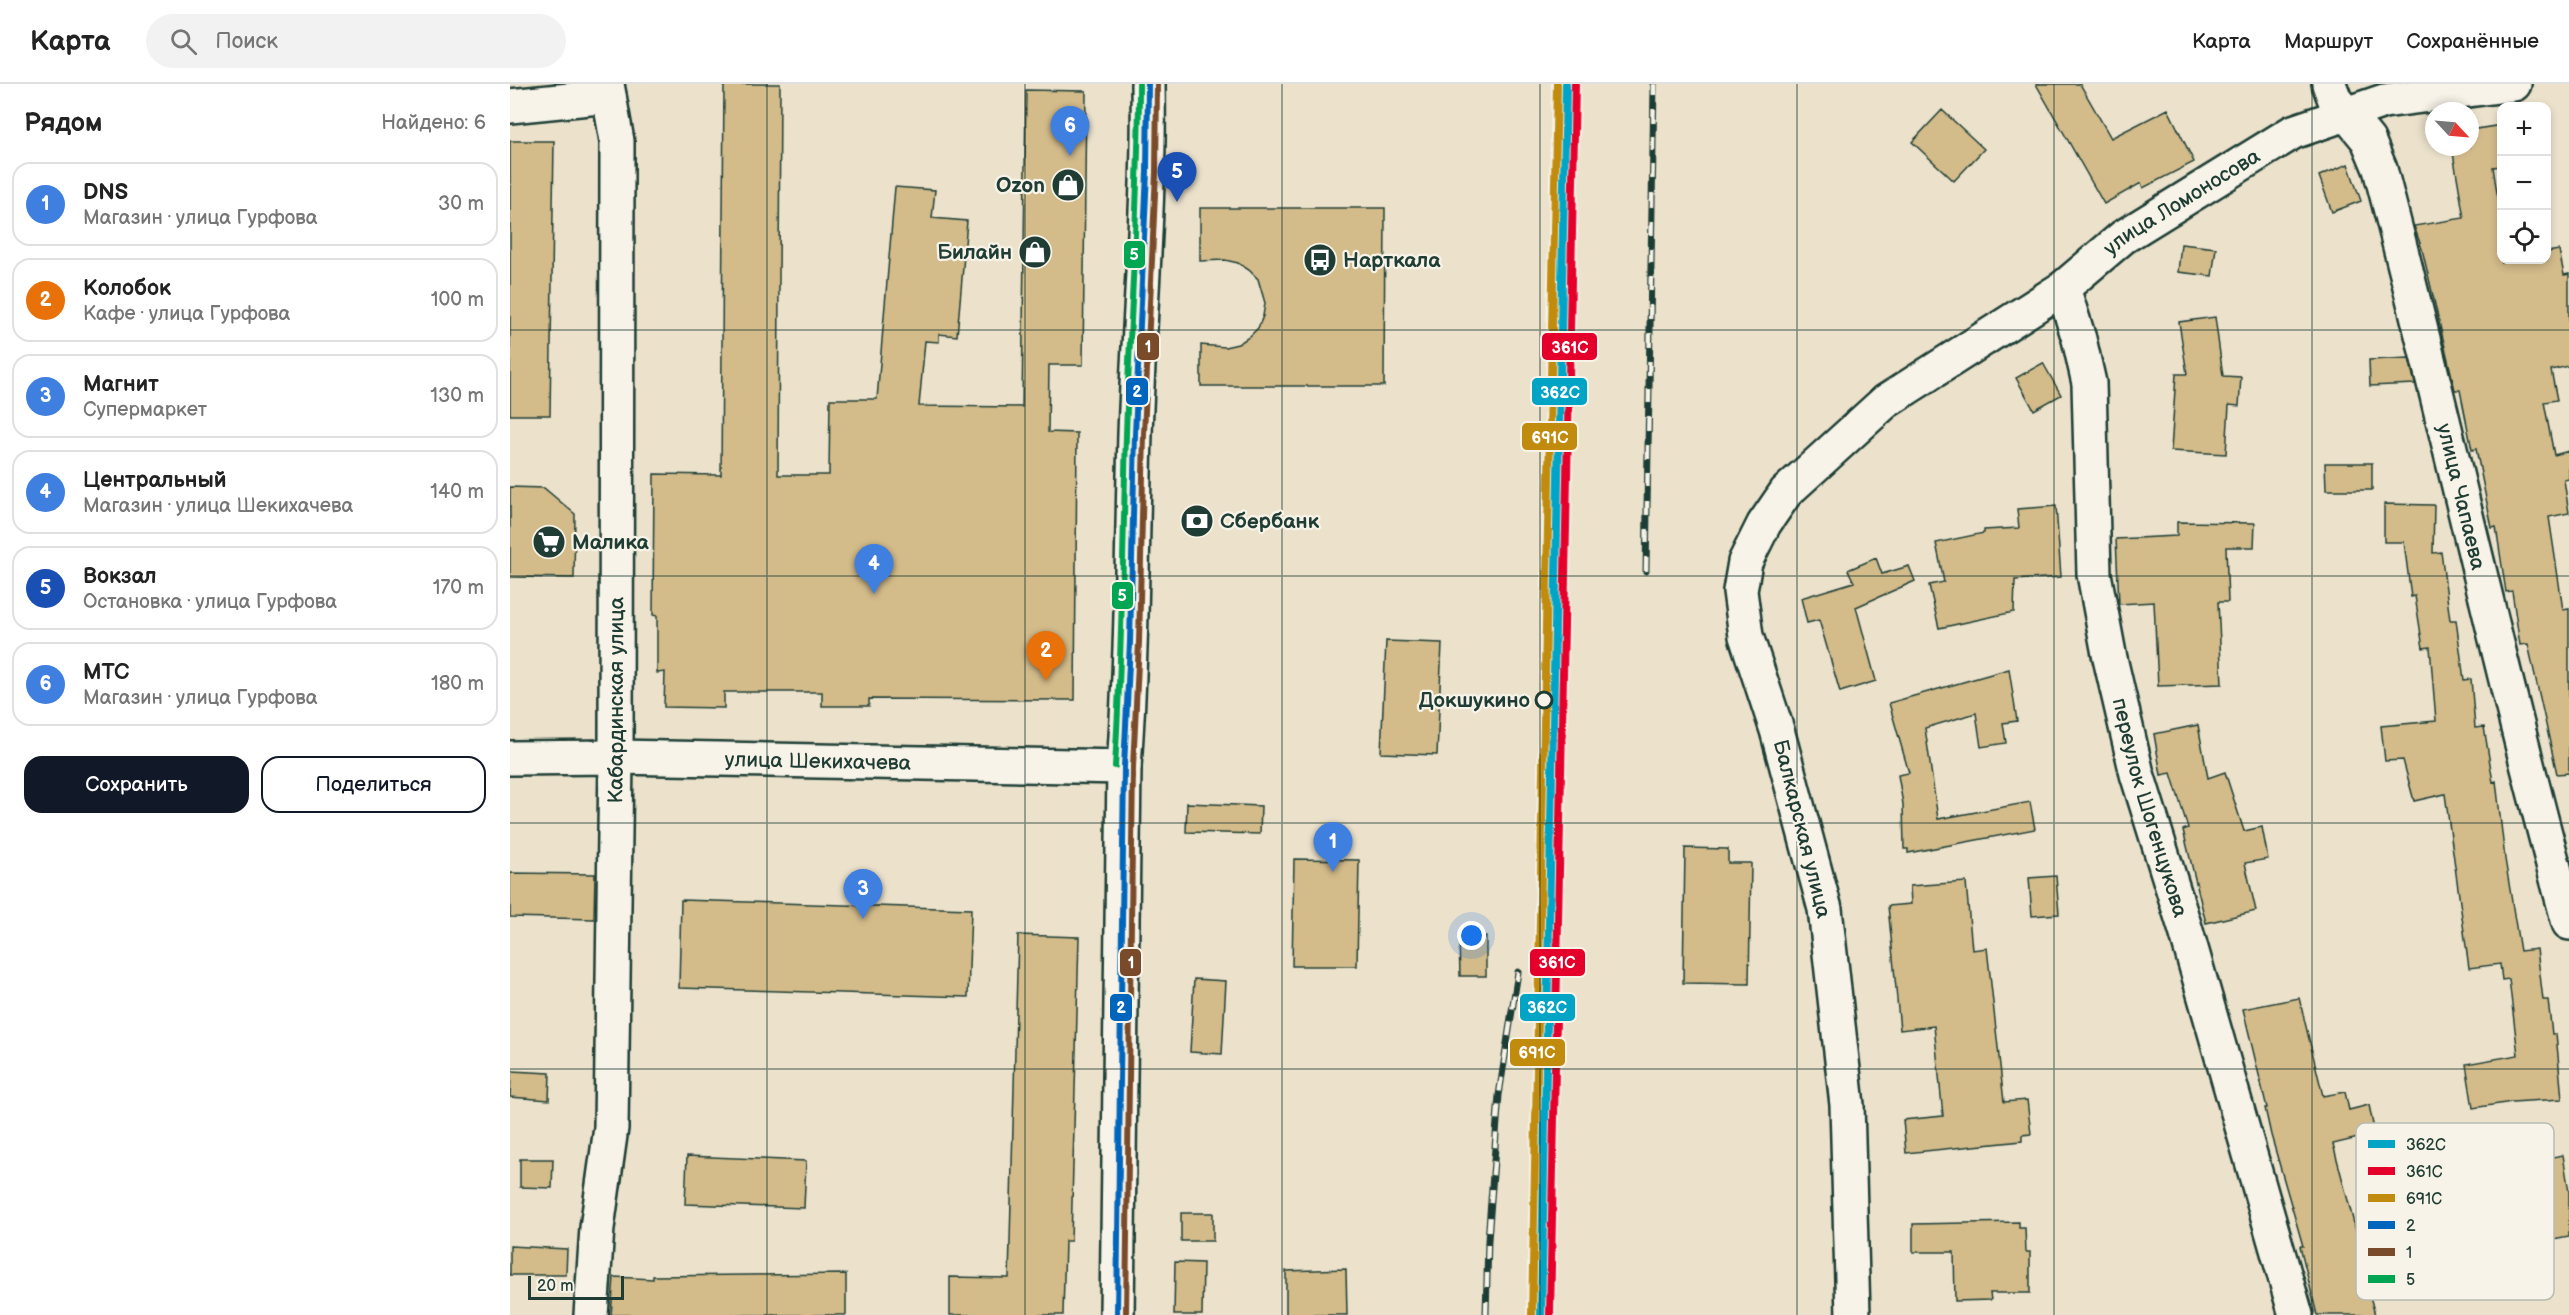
<!DOCTYPE html>
<html lang="ru">
<meta charset="utf-8">
<style>
:root{--surface:#fff;--page:#f2f2f2;--text:#222;--muted:#767676;--line:#e0e0e0;--accent:#111827}
body{margin:0;font-family:"Balsamiq Sans",sans-serif;background:var(--page);color:var(--text)}
.controls{position:absolute;right:18px;top:18px;display:grid;overflow:hidden;border-radius:12px;box-shadow:0 3px 9px #0003}
.controls button{width:54px;height:54px;display:grid;place-items:center;padding:0;border:0;border-bottom:2px solid var(--line);background:var(--surface);color:var(--text);font:30px sans-serif}
.compass{position:absolute;left:1915px;top:18px;width:54px;height:54px;border-radius:50%;background:var(--surface);box-shadow:0 3px 9px #0003;rotate:116deg}
.scale{position:absolute;left:18px;bottom:15px;width:96px;box-sizing:border-box;padding-left:6px;border:3px solid #1f3d34;border-top:0;font-size:16px;line-height:21px;white-space:nowrap;color:#1f3d34;-webkit-text-stroke:4px #f7f3e8;paint-order:stroke}
.you{position:absolute;left:962px;top:852px;width:21px;height:21px;margin:-15px;border:4px solid #fff;border-radius:50%;background:#1a73e8;box-shadow:0 0 0 9px #1a73e833}
.badge{display:grid;place-items:center;width:39px;height:39px;border-radius:50%;background:var(--accent);color:#fff;font-size:20px;font-weight:700}
.pin{position:absolute;translate:-50% -50px;filter:drop-shadow(0 2px 3px #0008)}
.pin::after{content:'';position:absolute;top:32px;width:21px;height:18px;background:inherit;clip-path:polygon(0 0,100% 0,50% 100%)}
.list{margin:0;padding:0;list-style:none}
h2{display:flex;justify-content:space-between;align-items:center;height:78px;margin:0;padding:0 24px;font-size:26px}
h2 small{font-size:20px;font-weight:400;color:var(--muted)}
.list li{display:grid;grid-template-columns:39px 1fr auto;gap:18px;align-items:center;box-sizing:border-box;height:84px;margin:0 12px 12px;padding:0 12px;border:2px solid var(--line);border-radius:18px}
.list b{display:block;font-size:22px;white-space:nowrap}
.list p{margin:0;font-size:20px;white-space:nowrap;color:var(--muted)}
.list em{font-size:20px;font-style:normal;color:var(--muted)}
.actions{display:flex;gap:12px;padding:18px 24px}
.actions a{flex:1;padding:14px 0;border:2px solid var(--accent);border-radius:18px;text-align:center;font-size:21px;color:var(--accent)}
.actions .main{background:var(--accent);color:#fff}
.icon{flex:none;width:33px;height:33px;fill:none;stroke:currentColor;stroke-width:2;stroke-linecap:round;stroke-linejoin:round}
.map{position:relative;flex:none;width:2059px;height:1231px;overflow:hidden}
header{display:flex;align-items:center;gap:36px;box-sizing:border-box;height:84px;padding:0 30px;background:var(--surface);border-bottom:2px solid var(--line)}
header strong{font-size:28px}
nav{display:flex;gap:33px;margin-inline-start:auto;font-size:21px}
.search{width:420px;height:54px;background:var(--page);display:flex;align-items:center;gap:15px;box-sizing:border-box;padding:0 21px;border-radius:33px;color:var(--muted);font-size:22px}
main{display:flex}
aside{flex:1;background:var(--surface)}
.map>svg:first-child{display:block}
</style>
<header>
<strong>Карта</strong>
<div class="search"><svg class="icon" aria-label="search" viewBox="0 0 24 24"><circle cx="10" cy="10" r="6"/><path d="M15 15l6 6"/></svg>Поиск</div>
<nav><a>Карта</a><a>Маршрут</a><a>Сохранённые</a></nav>
</header>
<main>
<aside>
<h2>Рядом<small>Найдено: 6</small></h2>
<ul class="list">
<li><span class="badge" style="background:#3f7fe0">1</span><div><b>DNS</b><p>Магазин · улица Гурфова</p></div><em>30 m</em></li>
<li><span class="badge" style="background:#e8710a">2</span><div><b>Колобок</b><p>Кафе · улица Гурфова</p></div><em>100 m</em></li>
<li><span class="badge" style="background:#3f7fe0">3</span><div><b>Магнит</b><p>Супермаркет</p></div><em>130 m</em></li>
<li><span class="badge" style="background:#3f7fe0">4</span><div><b>Центральный</b><p>Магазин · улица Шекихачева</p></div><em>140 m</em></li>
<li><span class="badge" style="background:#1a4fb4">5</span><div><b>Вокзал</b><p>Остановка · улица Гурфова</p></div><em>170 m</em></li>
<li><span class="badge" style="background:#3f7fe0">6</span><div><b>МТС</b><p>Магазин · улица Гурфова</p></div><em>180 m</em></li>
</ul>
<div class="actions"><a class="main">Сохранить</a><a>Поделиться</a></div>
</aside>
<div class="map">
<svg width="2059" height="1231" viewBox="0 0 2059 1231">
<rect width="100%" height="100%" fill="#ece2cc"/>
<filter id="ink" filterUnits="userSpaceOnUse"><feTurbulence type="fractalNoise" baseFrequency=".0167" numOctaves="2"/><feDisplacementMap in="SourceGraphic" scale="12" xChannelSelector="R" yChannelSelector="G"/><feConvolveMatrix kernelMatrix="1 2 1 2 8 2 1 2 1" color-interpolation-filters="sRGB"/></filter>
<g filter="url(#ink)">
<path fill="#d3bb8a" stroke="#1f3d34" stroke-width="1.5" d="M214,0H270L268,391H319L320,315H367L385,103L425,106L422,134L457,137L447,252L429,250V258L415,257L409,322L512,323L516,6L576,7L573,281H539L538,348L567,349L565,616L359,615V622H312V608H214V624L154,623L155,588L147,589V532L143,531L144,390L211,391Z
M1526,0H1570L1601,54L1658,25L1684,78L1633,104L1631,99L1594,120Z
M1432,26L1474,65L1444,97L1402,58Z
M1992,41V82L1983,83L1992,141V179L2006,176H2037V168L2049,166L2054,191L2059,190V282L2041,286L2047,316L2034,318L2044,371L2059,367V395L2054,396L2059,429L2039,433L2053,526L2059,525V689L2047,690L2018,560L2010,561L2002,507L1996,508L1986,443L1982,444L1966,365L1962,366L1950,306H1945L1912,165L1904,142L1954,134L1942,63H1960V46Z
M0,57H44L40,331H0Z
M1838,80L1851,117L1822,128L1809,92Z
M690,124H875L874,302H691V261L715,263L728,260L739,253L748,244L753,232L755,219L748,195L739,186L728,179L715,176L690,177Z
M1671,160L1706,164L1702,192L1668,188Z
M1705,233L1713,292L1731,293L1729,322L1719,321L1716,370L1661,367L1666,290H1677L1669,238Z
M1899,274L1905,300L1860,302L1859,276Z
M1533,279L1551,311L1524,326L1506,294Z
M1815,379H1862V406H1816Z
M0,403L34,404L65,430L64,494L0,493Z
M1874,420L1924,421L1923,469L1931,468L1940,536H1946L1954,596L1961,595L1965,644L1974,643L1983,698L1986,697L1995,775L2010,867L2027,865L2033,916H2038L2042,950H2046L2052,1015L2002,1018L1963,1024L1956,980L2008,971L1999,895L1992,896L1990,880L1959,884L1935,710L1904,717L1893,676L1875,677L1871,642L1926,637L1920,563L1913,564L1905,512L1901,513L1894,458H1874Z
M1546,422L1551,493L1505,496L1504,528L1429,544L1419,501L1434,498L1426,459L1474,449V446L1509,444L1507,425Z
M1667,438L1745,439L1744,463H1716L1718,518H1708L1712,600L1648,602L1644,518L1609,520L1606,455L1667,452Z
M1366,474L1372,490L1399,482L1405,497L1346,523L1366,597L1330,608L1309,536L1297,539L1291,514L1344,498L1338,486Z
M876,557L932,559L927,671L871,669Z
M1499,585L1507,637L1493,639L1496,659L1471,663L1466,629L1415,644L1428,735L1520,718L1525,745L1398,769V765H1394L1393,720L1388,691L1399,689L1379,619Z
M1688,641L1698,694L1715,688L1734,747L1752,743L1758,775L1735,779L1746,827L1696,839L1673,746L1678,744L1661,689L1651,691L1644,650Z
M677,719L751,722L750,750L676,748Z
M1175,764L1218,765V779H1241L1239,900L1173,899Z
M784,775L849,776L847,882H782Z
M0,789L85,790L84,835L0,833Z
M1546,792L1549,830L1522,832L1519,794Z
M1456,798L1462,866L1477,864L1494,1018L1517,1016L1521,1050L1512,1051V1057L1396,1069L1393,1036L1433,1032L1424,942L1390,946L1378,822L1401,820L1400,802Z
M171,816L461,825L458,913L169,904Z
M508,851L569,853L561,1157H555L553,1231H440V1193L499,1194Z
M976,852V892H950L949,853Z
M684,895L716,897L712,970L680,968Z
M1789,914L1813,1012L1835,1008L1839,1026L1859,1021L1865,1050L1823,1060L1856,1185H1853L1865,1231H1807L1790,1162H1793L1761,1051L1755,1024H1757L1733,925Z
M1,987L40,989L39,1016L0,1013Z
M2053,1071L2059,1108V1153L2033,1158L2020,1077Z
M177,1072L296,1077L294,1124L175,1120Z
M10,1075H43L42,1104L10,1103Z
M671,1129H703V1157H671Z
M1509,1138V1144H1515L1516,1168H1520V1209H1480L1481,1216L1445,1217L1444,1168H1403V1140Z
M0,1162L57,1165L56,1191H0Z
M665,1178L693,1179L692,1231H664Z
M836,1185L837,1231H776V1187Z
M336,1190V1231H101L104,1193L143,1195V1192Z"/>
<g fill="none" stroke-linecap="round" stroke-linejoin="round">
<g stroke="#1f3d34" stroke-width="38">
<g id="minor">
<path id="s1" d="M1819,0L1825,16L1858,56L1870,85C1936,335 1990,589 2059,839"/>
<path d="M0,22L99,12"/>
<path id="s2" d="M1553,204L1569,255L1579,299L1584,490L1599,570L1627,690L1676,847L1786,1231"/>
<path id="s3" d="M0,674L106,673L614,683"/>
<path id="s4" d="M81,1231L87,1144L101,1044L106,673L107,57L97,0"/>
<path d="M607,1231L614,683C622,572 622,461 625,350C629,233 640,117 638,0"/>
<path id="s5" d="M1343,1231L1337,1021L1315,825L1267,646L1236,552L1230,507L1235,478L1254,440L1276,408L1375,318L1553,204L1613,153L1783,48L1874,17L2004,0"/>
</g>
</g>
<use href="#minor" stroke="#f7f3e8" stroke-width="33"/>
<g stroke="#1f3d34" stroke-width="7">
<path id="rail" d="M1136,487L1144,0
M976,1231L978,1156L989,1011L1008,888"/>
</g>
<use href="#rail" stroke="#f7f3e8" stroke-width="4.5" stroke-dasharray="14" stroke-linecap="butt"/>
<g stroke="#f7f3e8" stroke-width="10">
<path id="bus-1" d="M607,1231L614,683L620,558L625,350L637,88L638,0"/>
</g>
<g stroke="#f7f3e8" stroke-width="10">
<path id="bus-2" d="M616,1231L623,683L629,558L634,350L646,88L647,0"/>
</g>
<g stroke="#f7f3e8" stroke-width="10">
<path id="bus-3" d="M605,682C612,572 613,461 616,350C620,233 629,117 629,0"/>
</g>
<use href="#bus-1" stroke="#0065bd" stroke-width="6"/>
<use href="#bus-2" stroke="#7a4b2a" stroke-width="6"/>
<use href="#bus-3" stroke="#00a651" stroke-width="6"/>
<g stroke="#f7f3e8" stroke-width="12">
<path id="rail-1" d="M1031,1231L1056,0"/>
</g>
<g stroke="#f7f3e8" stroke-width="12">
<path id="rail-2" d="M1040,1231L1065,0"/>
</g>
<g stroke="#f7f3e8" stroke-width="12">
<path id="rail-3" d="M1022,1231L1047,0"/>
</g>
<use href="#rail-1" stroke="#02a4c6" stroke-width="8"/>
<use href="#rail-2" stroke="#e4002b" stroke-width="8"/>
<use href="#rail-3" stroke="#c18c0d" stroke-width="8"/>
</g>
</g>
<path fill="none" stroke="#1f3d34" stroke-width="1.5" stroke-opacity="0.55" d="M257,0V1231M515,0V1231M772,0V1231M1030,0V1231M1287,0V1231M1544,0V1231M1802,0V1231M0,246H2059M0,492H2059M0,739H2059M0,985H2059"/>
<defs>
<g id="shop-disc" transform="scale(1.725)"><circle r="9.5" fill="#1f3d34" stroke="#f7f3e8"/><path d="M-5-2.5h2.3a2.7 3.5 0 0 1 5.4 0H5L5.5 6h-11ZM-1.5-2.5h3a1.5 2.3 0 0 0-3 0Z" fill="#fff"/></g>
<g id="bus-disc" transform="scale(1.725)"><circle r="9.5" fill="#1f3d34" stroke="#f7f3e8"/><path d="M-5-6H5V4H4V6H2V4H-2V6H-4V4H-5ZM-3.5-4V0h7V-4ZM-3.5 1.2v1.5H-2V1.2ZM2 1.2v1.5H3.5V1.2Z" fill="#fff"/></g>
<g id="bank-disc" transform="scale(1.725)"><circle r="9.5" fill="#1f3d34" stroke="#f7f3e8"/><path d="M-6-4H6V4H-6ZM0-2.3a2.3 2.3 0 1 0 0 4.6a2.3 2.3 0 1 0 0-4.6Z" fill="#fff"/></g>
<g id="supermarket-disc" transform="scale(1.725)"><circle r="9.5" fill="#1f3d34" stroke="#f7f3e8"/><path d="M-6-5.5h2.5l.6 2H6L4.5 2H-2.5L-4.4-4H-6ZM-1.5 3.2a1.3 1.3 0 1 0 .1 0ZM3 3.2a1.3 1.3 0 1 0 .1 0Z" fill="#fff"/></g>
</defs>
<g fill-rule="evenodd">
<use href="#shop-disc" x="558" y="101"/>
<use href="#shop-disc" x="525" y="168"/>
<use href="#bus-disc" x="810" y="176"/>
<use href="#bank-disc" x="687" y="437"/>
<use href="#supermarket-disc" x="39" y="458"/>
</g>
<circle fill="#f7f3e8" stroke="#1f3d34" stroke-width="3" cx="1034" cy="616" r="8"/>
<g text-anchor="middle" dominant-baseline="central" stroke-width="4.5" stroke-linejoin="round" paint-order="stroke">
<g font-size="21" font-weight="bold" fill="#1f3d34" stroke="#f7f3e8" text-anchor="start">
<text x="535" y="101" text-anchor="end">Ozon</text>
<text x="502" y="168" text-anchor="end">Билайн</text>
<text x="833" y="176">Нарткала</text>
<text x="710" y="437">Сбербанк</text>
<text x="62" y="458">Малика</text>
</g>
<g font-size="21" fill="#1f3d34" stroke="#f7f3e8">
<text stroke="none"><textPath href="#s5" startOffset="1340">улица Ломоносова</textPath></text>
<text stroke="none"><textPath href="#s1" startOffset="438">улица Чапаева</textPath></text>
<text stroke="none"><textPath href="#s4" startOffset="616">Кабардинская улица</textPath></text>
<text stroke="none"><textPath href="#s3" startOffset="308">улица Шекихачева</textPath></text>
<text stroke="none"><textPath href="#s2" startOffset="530">переулок Шогенцукова</textPath></text>
<text transform="translate(1292 745) rotate(76)">Балкарская улица</text>
</g>
<g font-size="21" font-weight="bold" fill="#1f3d34" stroke="#f7f3e8" text-anchor="end">
<text x="1020" y="616">Докшукино</text>
</g>
</g>
<rect x="1846" y="1039" width="198" height="177" rx="9" fill="#f7f3e8" stroke="#b6bcb2" stroke-width="1.5"/>
<rect x="1858" y="1056" width="27" height="8" fill="#02a4c6"/>
<rect x="1858" y="1083" width="27" height="8" fill="#e4002b"/>
<rect x="1858" y="1110" width="27" height="8" fill="#c18c0d"/>
<rect x="1858" y="1137" width="27" height="8" fill="#0065bd"/>
<rect x="1858" y="1164" width="27" height="8" fill="#7a4b2a"/>
<rect x="1858" y="1191" width="27" height="8" fill="#00a651"/>
<g font-size="16" fill="#1f3d34">
<text x="1896" y="1066">362С</text>
<text x="1896" y="1093">361С</text>
<text x="1896" y="1120">691С</text>
<text x="1896" y="1147">2</text>
<text x="1896" y="1174">1</text>
<text x="1896" y="1201">5</text>
</g>
<g stroke="#f7f3e8" stroke-width="2">
<rect x="613" y="156" width="23" height="29" rx="6" fill="#00a651"/>
<rect x="626" y="248" width="24" height="29" rx="6" fill="#7a4b2a"/>
<rect x="1031" y="248" width="57" height="29" rx="6" fill="#e4002b"/>
<rect x="615" y="293" width="24" height="29" rx="6" fill="#0065bd"/>
<rect x="1021" y="293" width="57" height="29" rx="6" fill="#02a4c6"/>
<rect x="1011" y="338" width="57" height="29" rx="6" fill="#c18c0d"/>
<rect x="601" y="497" width="23" height="29" rx="6" fill="#00a651"/>
<rect x="609" y="864" width="23" height="29" rx="6" fill="#7a4b2a"/>
<rect x="1019" y="864" width="57" height="29" rx="6" fill="#e4002b"/>
<rect x="599" y="909" width="24" height="29" rx="6" fill="#0065bd"/>
<rect x="1009" y="909" width="57" height="29" rx="6" fill="#02a4c6"/>
<rect x="999" y="954" width="57" height="29" rx="6" fill="#c18c0d"/>
</g>
<g font-size="16" text-anchor="middle" font-weight="bold" fill="#fff">
<text x="624" y="176">5</text>
<text x="638" y="268">1</text>
<text x="1060" y="269">361С</text>
<text x="627" y="313">2</text>
<text x="1050" y="314">362С</text>
<text x="1040" y="359">691С</text>
<text x="612" y="517">5</text>
<text x="621" y="884">1</text>
<text x="1047" y="884">361С</text>
<text x="611" y="929">2</text>
<text x="1037" y="929">362С</text>
<text x="1027" y="974">691С</text>
</g>
</svg>
<div class="controls">
<button>+</button>
<button>−</button>
<button><svg class="icon" aria-label="locate" viewBox="0 0 24 24"><circle cx="12" cy="12" r="6"/><path d="M12 2v4M12 18v4M2 12h4M18 12h4"/></svg></button>
</div>
<svg class="compass" viewBox="-18 -18 36 36"><path d="M0-13l5 13h-10z" fill="#e53935"/><path d="M0 13l5-13h-10z" fill="#767676"/></svg>
<div class="scale">20 m</div>
<div class="you"></div>
<div class="pin badge" style="left:823px;top:788px;background:#3f7fe0">1</div>
<div class="pin badge" style="left:536px;top:597px;background:#e8710a">2</div>
<div class="pin badge" style="left:353px;top:835px;background:#3f7fe0">3</div>
<div class="pin badge" style="left:364px;top:510px;background:#3f7fe0">4</div>
<div class="pin badge" style="left:667px;top:118px;background:#1a4fb4">5</div>
<div class="pin badge" style="left:560px;top:72px;background:#3f7fe0">6</div>
</div>
</main>
